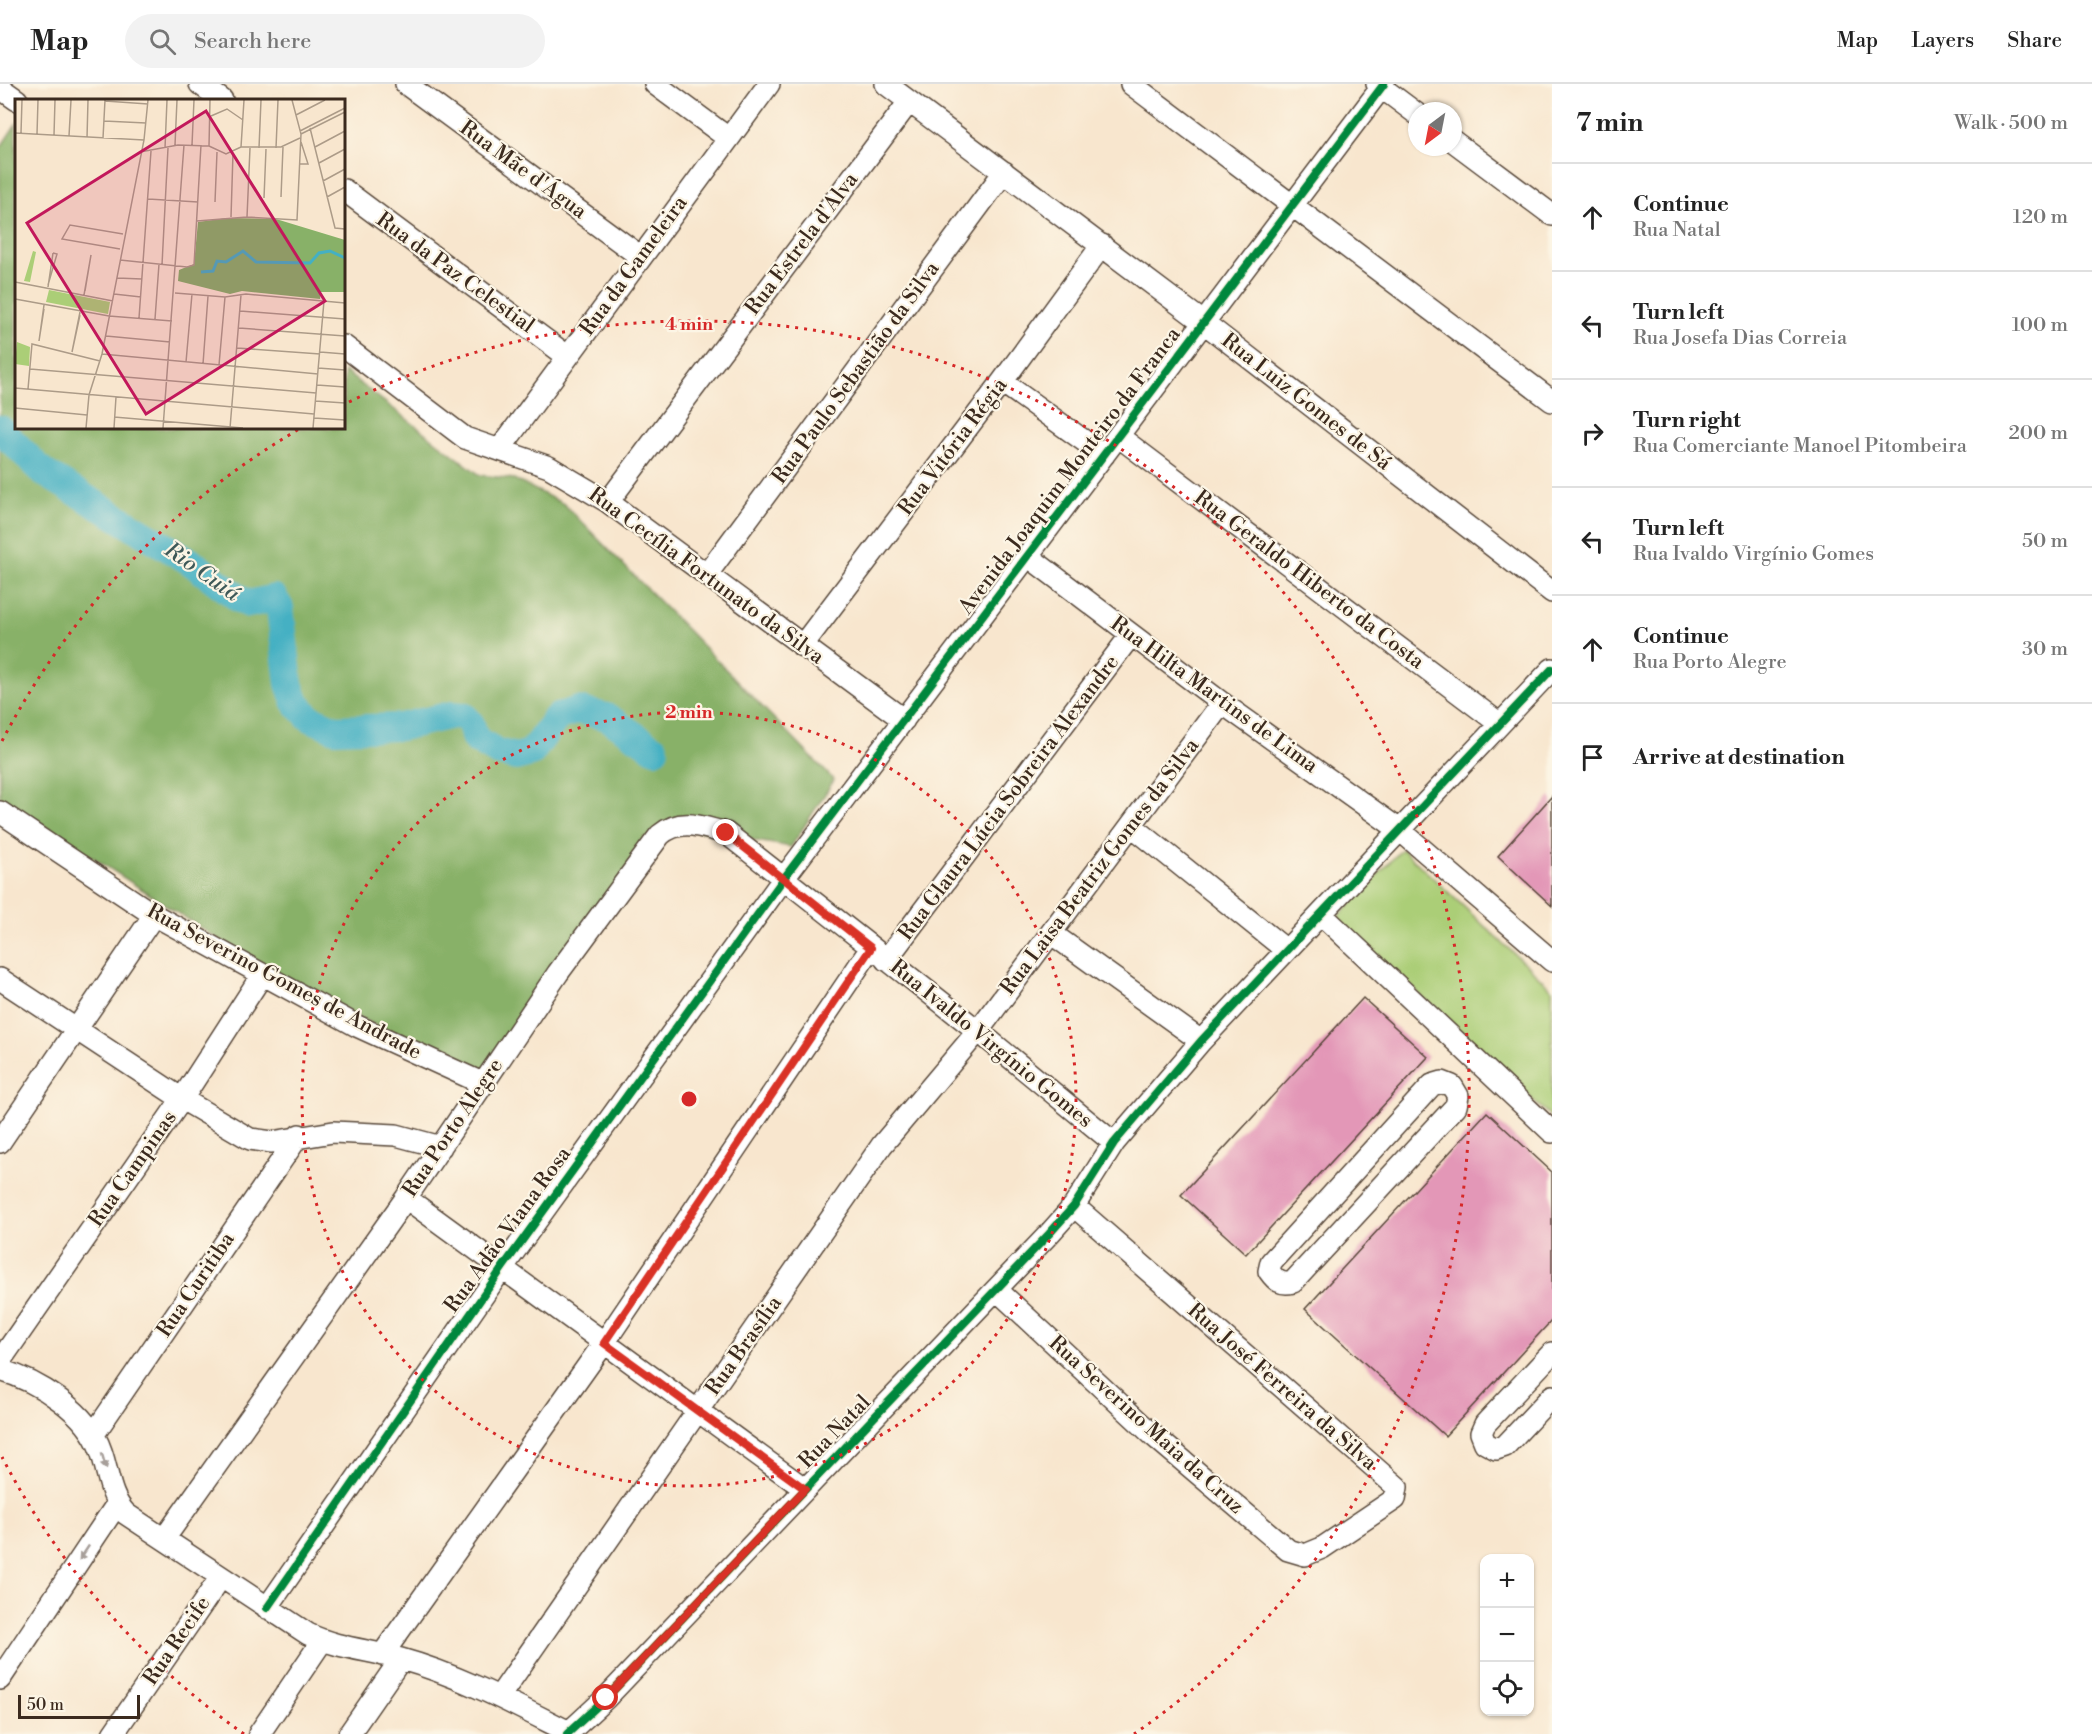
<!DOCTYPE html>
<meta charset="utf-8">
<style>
:root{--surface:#fff;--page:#f2f2f2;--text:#222;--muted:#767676;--line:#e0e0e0}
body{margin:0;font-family:"Libre Bodoni",serif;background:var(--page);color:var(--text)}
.controls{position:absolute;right:18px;bottom:18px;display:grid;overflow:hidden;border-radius:12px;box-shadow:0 2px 4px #0004}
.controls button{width:54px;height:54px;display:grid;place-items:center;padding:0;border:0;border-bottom:2px solid var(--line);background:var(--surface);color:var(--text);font:30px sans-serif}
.compass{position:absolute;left:1408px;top:18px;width:54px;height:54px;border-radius:50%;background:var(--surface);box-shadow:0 2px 4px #0004;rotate:212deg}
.scale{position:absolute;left:18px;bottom:15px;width:122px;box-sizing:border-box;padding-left:6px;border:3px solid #3b2a1e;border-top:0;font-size:16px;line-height:21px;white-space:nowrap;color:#3b2a1e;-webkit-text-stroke:4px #fcf5e5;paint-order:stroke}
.stop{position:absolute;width:18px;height:18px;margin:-14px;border:4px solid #d93025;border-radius:50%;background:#fff}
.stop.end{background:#d93025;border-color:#fff;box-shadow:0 2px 6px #0008}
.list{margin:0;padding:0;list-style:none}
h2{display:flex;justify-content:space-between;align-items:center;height:78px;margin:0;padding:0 24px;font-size:26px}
h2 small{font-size:20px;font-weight:400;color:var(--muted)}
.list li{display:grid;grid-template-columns:39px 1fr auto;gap:18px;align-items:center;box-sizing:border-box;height:108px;padding:0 24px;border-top:2px solid var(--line)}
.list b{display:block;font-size:22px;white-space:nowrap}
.list p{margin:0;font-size:20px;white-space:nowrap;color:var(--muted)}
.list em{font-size:20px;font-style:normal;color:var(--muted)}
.icon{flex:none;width:33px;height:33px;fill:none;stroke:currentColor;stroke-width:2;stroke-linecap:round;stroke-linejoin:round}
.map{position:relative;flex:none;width:1552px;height:1650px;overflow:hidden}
header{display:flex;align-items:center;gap:36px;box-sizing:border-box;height:84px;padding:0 30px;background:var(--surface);border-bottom:2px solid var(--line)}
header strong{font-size:28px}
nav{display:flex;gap:33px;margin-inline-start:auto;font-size:21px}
.search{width:420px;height:54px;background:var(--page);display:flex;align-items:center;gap:15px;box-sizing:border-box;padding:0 21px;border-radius:33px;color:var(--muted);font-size:22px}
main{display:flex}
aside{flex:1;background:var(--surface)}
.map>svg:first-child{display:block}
</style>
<header>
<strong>Map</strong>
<div class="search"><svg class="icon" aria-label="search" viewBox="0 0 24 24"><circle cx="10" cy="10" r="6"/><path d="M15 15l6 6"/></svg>Search here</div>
<nav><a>Map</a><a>Layers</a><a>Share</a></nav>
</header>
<main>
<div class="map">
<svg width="1552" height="1650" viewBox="0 0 1552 1650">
<rect width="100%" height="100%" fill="#fcf5e5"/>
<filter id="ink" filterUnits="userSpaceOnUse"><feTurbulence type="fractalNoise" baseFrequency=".0167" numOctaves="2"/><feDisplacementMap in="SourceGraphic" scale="12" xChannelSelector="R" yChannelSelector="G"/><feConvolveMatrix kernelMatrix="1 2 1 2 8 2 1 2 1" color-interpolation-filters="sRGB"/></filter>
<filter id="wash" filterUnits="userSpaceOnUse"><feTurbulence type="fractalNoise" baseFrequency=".008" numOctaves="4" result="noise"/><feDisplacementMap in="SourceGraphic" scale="24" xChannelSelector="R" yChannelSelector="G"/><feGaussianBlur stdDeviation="1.35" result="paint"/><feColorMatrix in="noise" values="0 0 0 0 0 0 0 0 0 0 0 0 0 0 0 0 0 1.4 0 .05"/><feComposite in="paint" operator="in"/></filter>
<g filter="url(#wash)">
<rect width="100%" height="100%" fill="#f8e6ce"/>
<path fill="#abce77" stroke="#737c4a" stroke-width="1.5" d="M1402,765L1552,905V1034L1337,834Z"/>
<path fill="#88b168" stroke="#626e43" stroke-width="1.5" d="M16,40V344H344V287L480,391L514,395L564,420L834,696L791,763L670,742L484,993L284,898L0,713V64Z"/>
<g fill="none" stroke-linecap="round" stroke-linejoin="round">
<path stroke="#44b0c3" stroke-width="28" d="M0,345L43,388L191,478L241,516L249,520L274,514L280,524L289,600L296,619L310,634L335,645L401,643L452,631L464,632L471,640L475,655L497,668L516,673L531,669L557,633L578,626L607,633L655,665"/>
</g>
<g id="blocks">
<path fill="#e397b7" d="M1552,712V822L1498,772Z
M1363,914L1428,973L1246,1170L1181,1111Z
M1487,1028L1552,1088V1236L1445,1352L1305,1225Z"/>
</g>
</g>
<g filter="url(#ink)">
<use href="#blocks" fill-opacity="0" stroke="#574638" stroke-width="1.5"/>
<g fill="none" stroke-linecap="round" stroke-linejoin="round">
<g stroke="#574638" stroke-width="24">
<path id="minor" d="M200,0L222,16
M406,0L641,173
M655,0L728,54
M886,0L1203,238L1552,508
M1131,0L1552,317
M1377,0L1417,30
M0,4L17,16
M1453,57L1552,131
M344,106L567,272
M344,262L465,354L549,383L608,418L904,636
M1002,298L1104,371
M1118,352L1500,640
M500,365L769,0
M608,418L909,18
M1029,473L1222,619L1401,747L1552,877
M707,490L1004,88
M802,562L1002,298L1102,161
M0,728L154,831L357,942L484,1000
M1132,742L1286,866
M1321,830L1552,1048
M1052,850L1201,957
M886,876L1131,551
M0,895L182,1015L250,1055L272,1058L333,1048L396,1051L441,1063
M1442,998L1452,1002L1458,1012L1456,1022L1293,1198C1281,1201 1276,1197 1269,1187L1271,1178L1432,1001Z
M0,1058L154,831
M406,1114L805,1405
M997,1206L1154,1352L1288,1466L1305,1471L1322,1464L1395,1415L1397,1403L1074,1122
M1552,1269L1485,1340L1481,1349L1485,1359L1496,1365L1505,1362L1552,1312
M0,1277L182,1015L262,891
M0,1286C38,1297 88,1328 101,1367C109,1390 109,1412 126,1430L308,1550C337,1564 370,1566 401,1575C459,1591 515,1621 569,1648
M94,1350L299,1051
M164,1455L406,1114L558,889L660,751C681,733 702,743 726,749L978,947L1114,1059
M267,1524L503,1183L784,794L1384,0
M382,1571L604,1259L871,864
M0,1595L117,1420
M499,1613L882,1061L978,947L1222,619
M113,1650L221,1493
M259,1650L322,1557
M349,1650L401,1575
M567,1650L606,1614L1049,1150L1074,1122L1114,1059L1201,957L1552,585"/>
</g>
<use href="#minor" stroke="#fff" stroke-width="21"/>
<g stroke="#fcf5e5" stroke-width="11">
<path id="cycleway" d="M267,1524L503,1183L784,794L1384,0
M567,1650L606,1614L1049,1150L1074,1122L1114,1059L1201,957L1552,585"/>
</g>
<use href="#cycleway" stroke="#00873e" stroke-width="8"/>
</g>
<defs><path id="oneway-solid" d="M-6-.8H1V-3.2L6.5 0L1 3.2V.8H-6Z" transform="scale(1.5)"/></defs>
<g fill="#a79f9a">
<use href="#oneway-solid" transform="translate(104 1377) rotate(74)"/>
<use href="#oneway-solid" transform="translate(84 1469) rotate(124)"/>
</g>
</g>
<g fill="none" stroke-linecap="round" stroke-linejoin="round" filter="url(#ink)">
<path stroke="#d93025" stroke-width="8" d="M606,1614L805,1405L604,1259L871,864L726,749"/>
</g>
<g fill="none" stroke="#d62828" stroke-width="3" stroke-dasharray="3 6">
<circle cx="689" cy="1015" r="387"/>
<path d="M244 1650A775 775 0 0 1 2 1373M2 657A775 775 0 0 1 301 344M349 318A775 775 0 0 1 1134 1650"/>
</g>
<g text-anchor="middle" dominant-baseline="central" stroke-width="4.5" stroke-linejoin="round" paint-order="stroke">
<g font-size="21" fill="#3b2a1e" stroke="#fcf5e5">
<text transform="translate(523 86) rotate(36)">Rua Mãe d'Água</text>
<text transform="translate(802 160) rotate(-53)">Rua Estrela d'Alva</text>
<text transform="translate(634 182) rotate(-54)">Rua da Gameleira</text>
<text transform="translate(455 189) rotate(36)">Rua da Paz Celestial</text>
<text transform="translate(856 289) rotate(-54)">Rua Paulo Sebastião da Silva</text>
<text transform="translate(1306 318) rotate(38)">Rua Luiz Gomes de Sá</text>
<text transform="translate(953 363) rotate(-53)">Rua Vitória Régia</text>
<text transform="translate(1070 387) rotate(-53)">Avenida Joaquim Monteiro da Franca</text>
<text transform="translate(706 492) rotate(36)">Rua Cecília Fortunato da Silva</text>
<text transform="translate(1309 496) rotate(37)">Rua Geraldo Hiberto da Costa</text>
<text transform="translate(1214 611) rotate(36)">Rua Hilta Martins de Lima</text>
<text transform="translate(1009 714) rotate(-53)">Rua Glaura Lúcia Sobreira Alexandre</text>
<text transform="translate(1100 783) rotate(-53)">Rua Laisa Beatriz Gomes da Silva</text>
<text transform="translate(284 898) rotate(28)">Rua Severino Gomes de Andrade</text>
<text transform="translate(991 960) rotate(39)">Rua Ivaldo Virgínio Gomes</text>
<text transform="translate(453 1044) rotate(-56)">Rua Porto Alegre</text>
<text transform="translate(133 1085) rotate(-55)">Rua Campinas</text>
<text transform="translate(508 1146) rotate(-54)">Rua Adão Viana Rosa</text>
<text transform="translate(196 1201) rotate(-56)">Rua Curitiba</text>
<text transform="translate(744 1262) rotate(-55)">Rua Brasília</text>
<text transform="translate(1282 1303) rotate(41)">Rua José Ferreira da Silva</text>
<text transform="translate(1146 1341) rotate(42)">Rua Severino Maia da Cruz</text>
<text transform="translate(835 1348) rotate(-46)">Rua Natal</text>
<text transform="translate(177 1557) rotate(-56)">Rua Recife</text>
</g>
<g font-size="22" font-style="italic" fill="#3e5958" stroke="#fcf5e5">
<text transform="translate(202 488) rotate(35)">Rio Cuiá</text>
</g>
</g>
<g transform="translate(15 15)">
<rect width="330" height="330" fill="#f8e6ce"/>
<path d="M18,152L21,153L15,183L9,182ZM34,191L95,203L93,215L31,203ZM2,243L15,248L14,267L0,265Z" fill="#abce77"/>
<path d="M212,119L261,120L330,141V193H306L305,200L227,192L215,195L163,182L164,171L179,165L183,123Z" fill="#88b168"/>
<path fill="none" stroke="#44b0c3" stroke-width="3" d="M186,173L198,172L202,162L211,163L228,152L241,163L295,164L304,154L315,152L330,159"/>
<path fill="none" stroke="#ac9b88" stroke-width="1.5" d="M90,2L133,5M281,16L310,1M196,17L212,10L228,21M89,22L131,24M295,29L320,129L330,130M285,32L330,9M0,34L129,41M6,34L7,1M22,35L23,1M286,35L330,13M39,36L40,1M54,37L56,1M72,39L73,1M88,39L90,1M160,46L162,1M177,46L179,1M194,47L195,1M194,47L211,55L226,48M226,48H266L285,39M226,48L229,1M300,48L330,32M150,49L152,1M244,49L246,1M261,49L263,1M125,53L163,46L194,47M304,64L330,50M284,65H293L286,43M308,82L330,70M266,98L268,48M312,98L330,88M249,99L251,50M133,100L183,103M200,103L202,53M216,118L218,54M232,118L235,49M182,122L232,118L282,121L286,35L277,1M105,150L47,140L55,126L108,135M105,161L172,168L179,166L186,46M147,166L153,49M102,179L127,180M0,183L98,202M33,186L42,155L38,154M33,188L38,154M70,192L76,156M160,194L210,198L231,195L330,204M99,195L126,198M69,196L76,156M0,200L94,217L157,222M225,212L330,220M65,216L57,253L65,213M124,219L136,52M140,220L144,165M224,229L330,237M91,237L155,243M24,242L29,206M24,242L29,210M222,249L305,255M305,253L330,255M87,255L303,275M171,263L177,195M188,265L193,197M204,266L210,198M303,269L330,271M15,270L301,294M302,286L330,288M0,289L299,315M13,290L17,245L85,262M300,302L330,304M0,309L72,316M99,318L228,329M299,319L330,321M71,329L74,296L87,255L129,41L133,1M99,329L101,298M148,329L169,46M215,329L226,196M298,329L309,202"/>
<path fill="#c2185b" fill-opacity="0.15" stroke="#c2185b" stroke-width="3" d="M191,12L310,202L131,315L12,124Z"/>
<rect width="330" height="330" fill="none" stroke="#3b2a1e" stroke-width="3"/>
</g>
<circle cx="689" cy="1015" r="9" fill="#d62828" stroke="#fcf5e5" stroke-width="3"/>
<g font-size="18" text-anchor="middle" font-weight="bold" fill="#d62828" stroke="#fcf5e5" stroke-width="4.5" stroke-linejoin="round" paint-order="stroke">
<text x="689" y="246">4 min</text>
<text x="689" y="634">2 min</text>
</g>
</svg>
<div class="controls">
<button>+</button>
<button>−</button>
<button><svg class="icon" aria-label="locate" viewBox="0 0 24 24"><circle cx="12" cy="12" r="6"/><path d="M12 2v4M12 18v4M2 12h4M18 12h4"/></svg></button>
</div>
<svg class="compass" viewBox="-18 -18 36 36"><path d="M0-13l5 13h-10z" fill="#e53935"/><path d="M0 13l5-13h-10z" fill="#767676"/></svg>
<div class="scale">50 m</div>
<div class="stop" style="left:606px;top:1614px"></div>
<div class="stop end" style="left:726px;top:749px"></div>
</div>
<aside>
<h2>7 min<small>Walk · 500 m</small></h2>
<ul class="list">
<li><svg class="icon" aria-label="ahead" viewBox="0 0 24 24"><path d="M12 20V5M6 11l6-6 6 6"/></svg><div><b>Continue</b><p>Rua Natal</p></div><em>120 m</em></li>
<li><svg class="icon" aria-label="left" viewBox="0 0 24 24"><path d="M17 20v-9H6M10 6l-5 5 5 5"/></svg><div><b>Turn left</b><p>Rua Josefa Dias Correia</p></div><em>100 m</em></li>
<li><svg class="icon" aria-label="right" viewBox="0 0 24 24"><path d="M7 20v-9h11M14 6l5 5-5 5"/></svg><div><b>Turn right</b><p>Rua Comerciante Manoel Pitombeira</p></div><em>200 m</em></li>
<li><svg class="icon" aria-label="left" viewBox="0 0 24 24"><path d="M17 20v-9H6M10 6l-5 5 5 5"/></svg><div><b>Turn left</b><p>Rua Ivaldo Virgínio Gomes</p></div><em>50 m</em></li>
<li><svg class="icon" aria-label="ahead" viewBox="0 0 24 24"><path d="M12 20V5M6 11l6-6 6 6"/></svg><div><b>Continue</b><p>Rua Porto Alegre</p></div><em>30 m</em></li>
<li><svg class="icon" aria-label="arrive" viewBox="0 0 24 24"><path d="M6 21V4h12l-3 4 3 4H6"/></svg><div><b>Arrive at destination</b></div></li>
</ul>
</aside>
</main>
